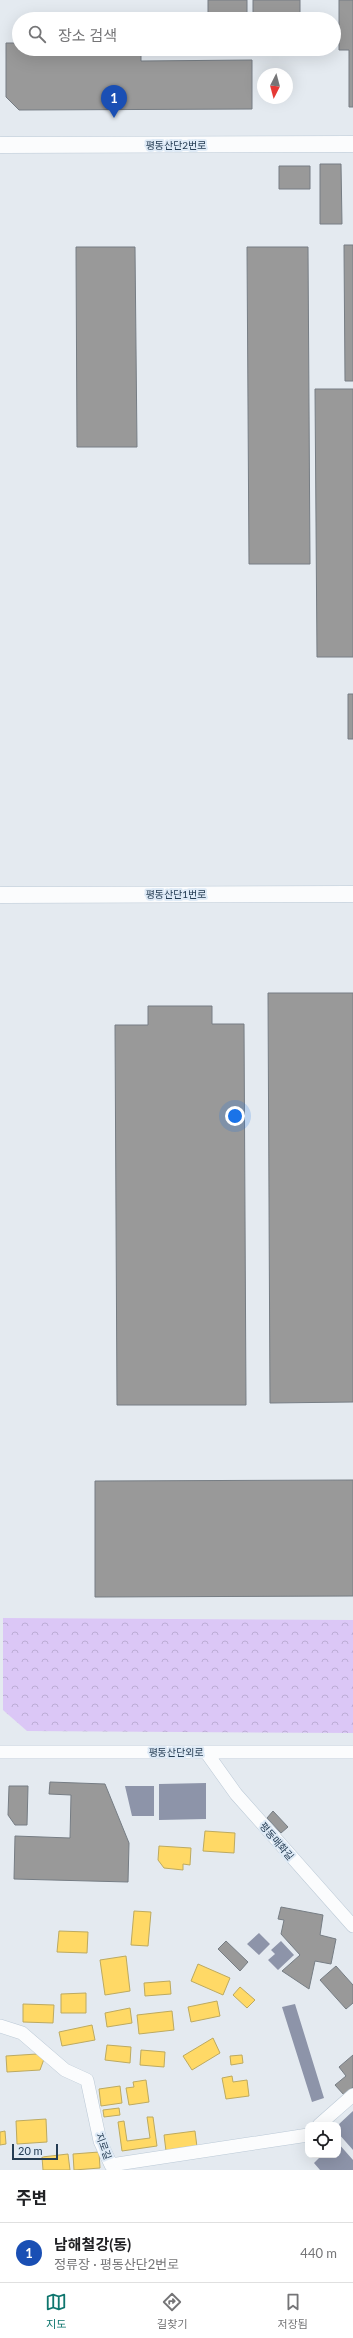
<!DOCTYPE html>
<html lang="ko">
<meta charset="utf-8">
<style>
:root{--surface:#fff;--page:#f2f2f2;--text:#202124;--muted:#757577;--line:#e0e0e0;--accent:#0f766e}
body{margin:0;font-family:Lato,"Noto Sans KR",sans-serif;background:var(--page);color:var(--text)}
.controls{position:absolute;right:12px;bottom:12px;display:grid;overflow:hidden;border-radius:8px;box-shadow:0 4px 16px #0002}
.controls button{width:36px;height:36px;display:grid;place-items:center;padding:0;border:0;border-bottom:1px solid var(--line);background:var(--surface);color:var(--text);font:20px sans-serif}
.compass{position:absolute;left:257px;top:68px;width:36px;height:36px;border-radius:50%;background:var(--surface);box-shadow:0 4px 16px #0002;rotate:186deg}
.scale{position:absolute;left:12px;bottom:10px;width:46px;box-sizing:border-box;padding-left:4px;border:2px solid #243c53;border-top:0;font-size:11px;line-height:14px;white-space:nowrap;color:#243c53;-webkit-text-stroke:3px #deeaf6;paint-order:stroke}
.you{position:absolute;left:235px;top:1116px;width:14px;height:14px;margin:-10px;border:3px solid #fff;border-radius:50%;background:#1a73e8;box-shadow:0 0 0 6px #1a73e833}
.badge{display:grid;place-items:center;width:26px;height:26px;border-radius:50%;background:var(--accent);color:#fff;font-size:13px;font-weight:700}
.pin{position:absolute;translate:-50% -33px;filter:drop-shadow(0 1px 2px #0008)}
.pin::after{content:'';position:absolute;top:21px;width:14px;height:12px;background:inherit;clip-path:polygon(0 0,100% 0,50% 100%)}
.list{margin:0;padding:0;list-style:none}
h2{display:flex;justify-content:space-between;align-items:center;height:52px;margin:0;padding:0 16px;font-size:17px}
h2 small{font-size:13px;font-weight:400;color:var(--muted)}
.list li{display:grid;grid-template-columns:26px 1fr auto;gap:12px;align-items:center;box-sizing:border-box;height:60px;padding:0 16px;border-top:1px solid var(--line)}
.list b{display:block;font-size:15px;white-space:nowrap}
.list p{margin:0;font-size:13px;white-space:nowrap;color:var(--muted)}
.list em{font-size:13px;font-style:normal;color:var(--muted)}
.icon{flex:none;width:22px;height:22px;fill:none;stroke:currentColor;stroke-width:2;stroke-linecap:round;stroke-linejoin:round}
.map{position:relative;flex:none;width:353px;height:2170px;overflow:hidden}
.search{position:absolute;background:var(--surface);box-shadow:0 4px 16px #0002;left:12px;right:12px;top:12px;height:44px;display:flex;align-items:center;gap:10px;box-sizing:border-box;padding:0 14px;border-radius:22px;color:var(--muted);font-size:15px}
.sheet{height:112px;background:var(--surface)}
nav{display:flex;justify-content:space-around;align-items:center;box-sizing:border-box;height:56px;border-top:1px solid var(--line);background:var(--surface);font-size:11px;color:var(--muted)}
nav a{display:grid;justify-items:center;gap:2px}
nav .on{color:var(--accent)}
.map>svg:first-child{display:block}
</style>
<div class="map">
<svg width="353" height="2170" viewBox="0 0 353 2170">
<defs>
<pattern id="forest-crowns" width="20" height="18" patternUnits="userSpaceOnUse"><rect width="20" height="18" fill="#dbc7f6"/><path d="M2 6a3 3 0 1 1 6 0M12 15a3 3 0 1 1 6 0" fill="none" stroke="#bcacd5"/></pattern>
</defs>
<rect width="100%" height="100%" fill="#e4eaf0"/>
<path fill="url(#forest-crowns)" d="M3,1618L353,1620V1733L27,1731L3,1710Z"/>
<path fill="#ffd966" stroke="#bdaa60" d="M205,1831L235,1833L234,1853L203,1851Z
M159,1846L191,1848L190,1865L183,1864V1870L164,1868L158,1860Z
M134,1911L151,1912L148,1946L131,1945Z
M59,1931L88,1932L87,1953L57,1952Z
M126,1956L130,1991L105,1995L100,1960Z
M198,1964L230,1978L223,1995L191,1981Z
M170,1981L171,1994L145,1996L144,1983Z
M240,1987L255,2000L247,2008L233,1995Z
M86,1993V2013H61V1994Z
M217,2001L220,2016L191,2022L188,2007Z
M23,2004L54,2005L53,2023L23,2022Z
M130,2008L132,2023L107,2027L105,2013Z
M172,2011L174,2030L139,2034L137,2015Z
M92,2025L95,2040L62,2046L59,2032Z
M213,2038L220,2053L192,2070L183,2056Z
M107,2045L131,2047L130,2063L105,2060Z
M141,2050L165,2052L164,2067L140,2065Z
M37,2054L44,2059L40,2070L7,2072L6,2056Z
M242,2055L243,2063L231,2065L230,2056Z
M232,2076L233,2082L247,2080L249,2096L226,2099L222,2078Z
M146,2080L149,2102L129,2105L126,2088L134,2087L133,2082Z
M120,2086L122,2103L101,2106L99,2089Z
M119,2108L120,2115L104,2117L103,2110Z
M147,2117H153L157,2146L122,2151L118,2122L124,2121L127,2141L150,2138Z
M46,2119L47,2142L17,2144L16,2121Z
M5,2131L6,2144L0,2145V2132Z
M195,2131L197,2147L166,2151L164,2135Z
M99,2152L100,2168L74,2170L73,2154Z
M68,2154L70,2170H43L42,2157Z"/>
<path fill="#999" stroke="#767d84" d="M208,0H247V17H208Z
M253,0H300V19H253Z
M339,0H353V107H349V50H339Z
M18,25L19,49H141V61L252,60V109L19,110L6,97V43H18Z
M253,49H300V51H253Z
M320,164H341L342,224H320Z
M279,166H310V189H279Z
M344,245H353V381H345Z
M76,247H135L137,447H77Z
M247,247H308L310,564H249Z
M315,389H353V657H317Z
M348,694H353V739H348Z
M268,993H353V1402L270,1403Z
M148,1006H212V1024H244L246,1405H117L115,1025H148Z
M353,1480V1596L95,1597V1481Z
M50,1782L105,1784L129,1843L128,1882L14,1879L15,1836L70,1838L71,1795L49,1794Z
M9,1786H28L27,1825H15L8,1815Z
M273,1811L288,1827L281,1833L267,1818Z
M281,1907L323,1915L320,1935L336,1939L331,1964L315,1961L309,1989L282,1971L300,1955L281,1934L284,1920L278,1919Z
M226,1941L248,1962L240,1971L218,1949Z
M336,1966L353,1985V2003L346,2009L320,1980Z
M353,2055V2087L344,2095L335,2085L346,2076L339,2067Z"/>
<path fill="#8d94a9" d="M206,1783V1819L159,1820V1784Z
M125,1786H154V1816H132Z
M259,1933L270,1944L259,1955L247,1944Z
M281,1941L294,1955L278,1970L268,1960L275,1954L271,1950Z
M295,2004L324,2098L312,2102L282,2007Z
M353,2111V2150L338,2133V2125Z
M338,2143L353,2160V2170H320L314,2163L322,2155H338Z"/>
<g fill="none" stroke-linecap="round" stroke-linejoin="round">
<g stroke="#bbc9d6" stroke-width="14">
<path id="minor" d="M0,1752H353
M206,1752L236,1794L353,1926
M0,2026L22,2033L65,2070L87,2080L100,2141L111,2165L308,2135
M319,2125L353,2095"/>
</g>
<g stroke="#bbc9d6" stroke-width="17">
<path id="tertiary" d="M0,145L353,144
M0,895L353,894"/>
</g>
<use href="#minor" stroke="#fbfcfd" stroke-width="13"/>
<use href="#tertiary" stroke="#fbfcfd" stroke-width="16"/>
</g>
<g text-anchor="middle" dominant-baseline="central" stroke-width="4" stroke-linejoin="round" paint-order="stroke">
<g font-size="10" fill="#243c53" stroke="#deeaf6">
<text x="176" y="145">평동산단2번로</text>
<text x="176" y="894">평동산단1번로</text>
<text x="176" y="1752">평동산단외로</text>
<text transform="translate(277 1841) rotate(49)">평동매화길</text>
<text transform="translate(104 2146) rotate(70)">지로길</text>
</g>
</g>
</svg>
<div class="controls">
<button><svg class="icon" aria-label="locate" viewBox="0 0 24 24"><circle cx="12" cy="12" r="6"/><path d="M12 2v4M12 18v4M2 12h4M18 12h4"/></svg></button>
</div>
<svg class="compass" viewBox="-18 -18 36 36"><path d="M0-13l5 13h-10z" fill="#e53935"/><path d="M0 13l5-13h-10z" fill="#757577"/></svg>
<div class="scale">20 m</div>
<div class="you"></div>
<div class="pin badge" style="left:114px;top:118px;background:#1a4fb4">1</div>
<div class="search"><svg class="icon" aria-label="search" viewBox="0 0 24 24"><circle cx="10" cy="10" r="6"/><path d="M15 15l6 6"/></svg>장소 검색</div>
</div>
<section class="sheet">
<h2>주변<small></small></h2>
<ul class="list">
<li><span class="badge" style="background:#1a4fb4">1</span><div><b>남해철강(동)</b><p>정류장 · 평동산단2번로</p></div><em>440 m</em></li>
</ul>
</section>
<nav>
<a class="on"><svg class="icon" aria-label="map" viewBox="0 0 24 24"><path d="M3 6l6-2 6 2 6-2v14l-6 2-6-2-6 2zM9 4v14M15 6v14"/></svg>지도</a>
<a><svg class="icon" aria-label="directions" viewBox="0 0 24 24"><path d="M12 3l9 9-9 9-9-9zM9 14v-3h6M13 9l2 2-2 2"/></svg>길찾기</a>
<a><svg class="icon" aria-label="saved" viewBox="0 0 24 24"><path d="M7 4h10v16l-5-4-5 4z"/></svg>저장됨</a>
</nav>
